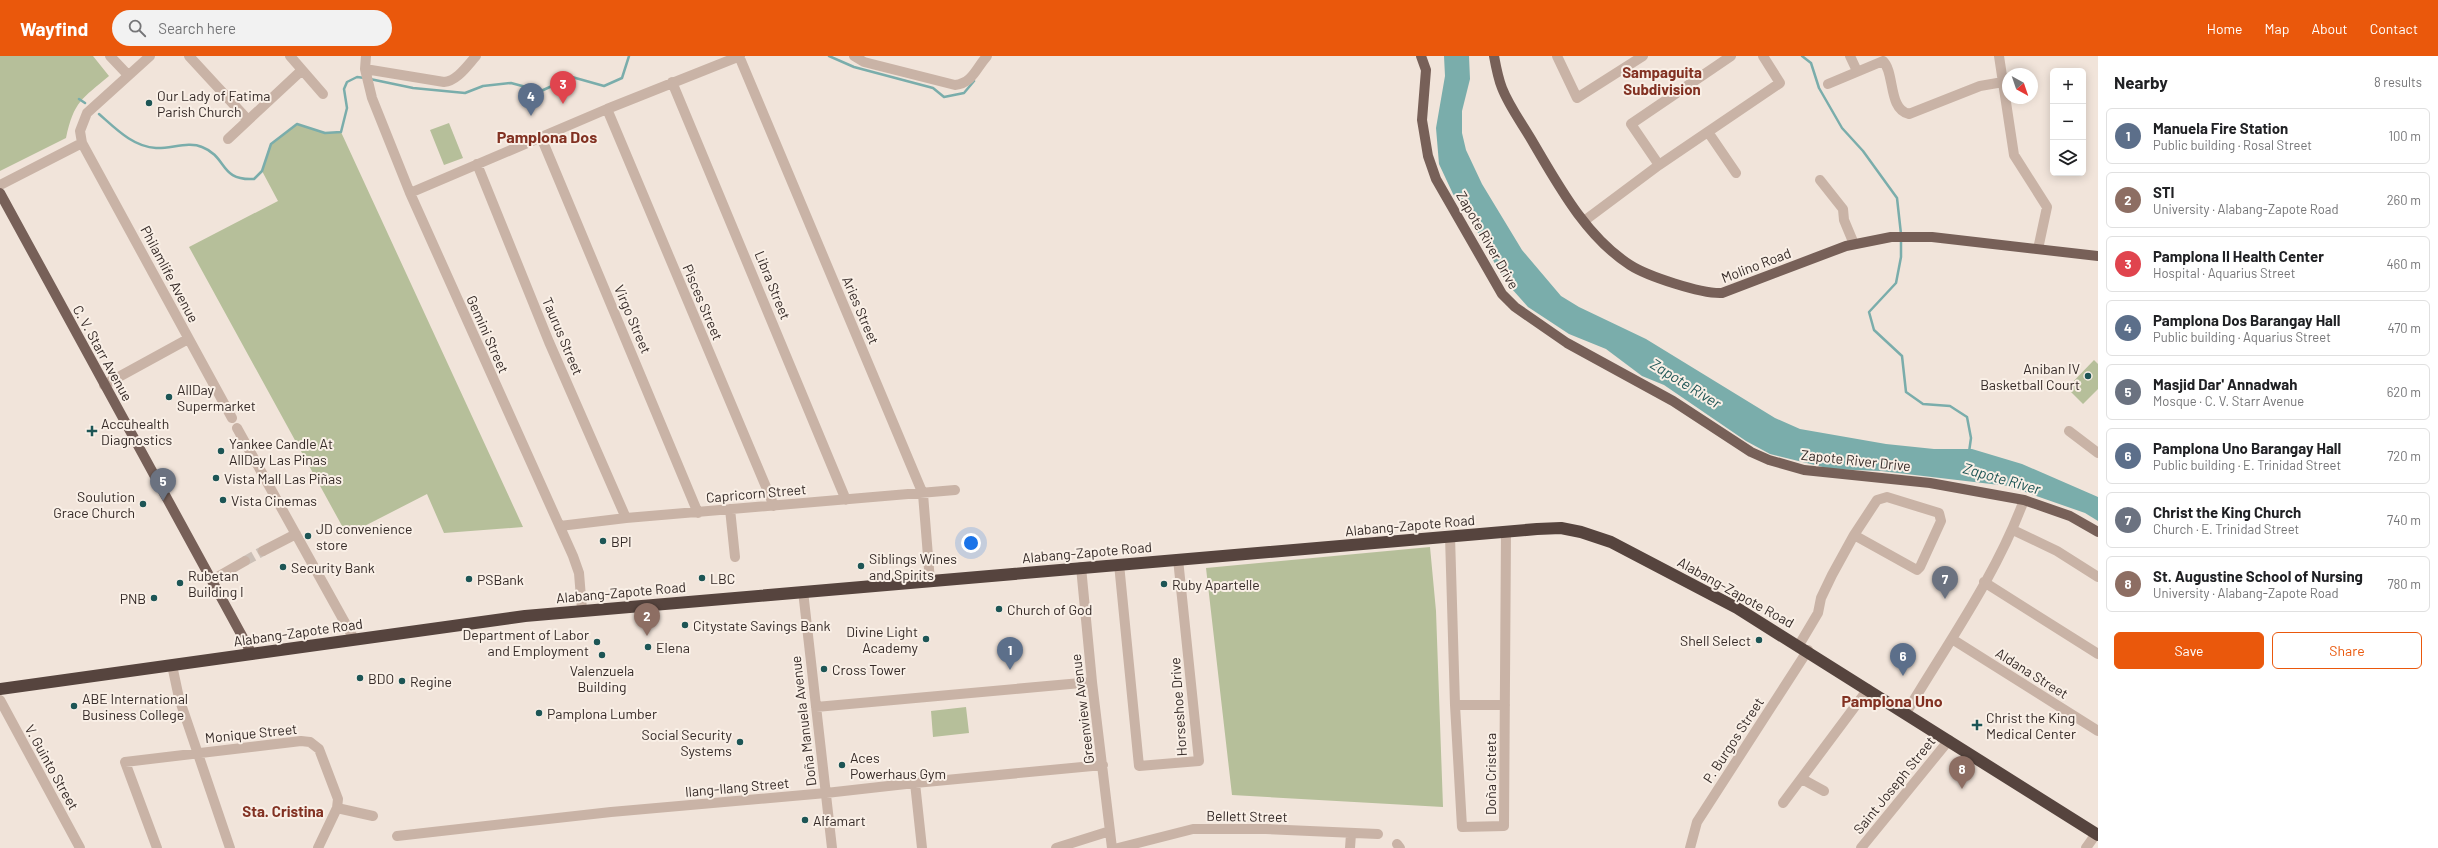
<!DOCTYPE html>
<meta charset="utf-8">
<style>
:root{--surface:#fff;--page:#f2f2f2;--text:#202124;--muted:#757577;--line:#e0e0e0;--accent:#ea580c}
body{margin:0;font-family:Barlow,sans-serif;background:var(--page);color:var(--text)}
.controls{position:absolute;right:12px;top:12px;display:grid;overflow:hidden;border-radius:6px;box-shadow:0 2px 10px #0003}
.controls button{width:36px;height:36px;display:grid;place-items:center;padding:0;border:0;border-bottom:1px solid var(--line);background:var(--surface);color:var(--text);font:20px sans-serif}
.compass{position:absolute;left:2002px;top:12px;width:36px;height:36px;border-radius:50%;background:var(--surface);box-shadow:0 2px 10px #0003;rotate:140deg}
.you{position:absolute;left:971px;top:487px;width:14px;height:14px;margin:-10px;border:3px solid #fff;border-radius:50%;background:#1a73e8;box-shadow:0 0 0 6px #1a73e833}
.badge{display:grid;place-items:center;width:26px;height:26px;border-radius:50%;background:var(--accent);color:#fff;font-size:13px;font-weight:700}
.pin{position:absolute;translate:-50% -33px;filter:drop-shadow(0 1px 2px #0008)}
.pin::after{content:'';position:absolute;top:21px;width:14px;height:12px;background:inherit;clip-path:polygon(0 0,100% 0,50% 100%)}
.list{margin:0;padding:0;list-style:none}
h2{display:flex;justify-content:space-between;align-items:center;height:52px;margin:0;padding:0 16px;font-size:17px}
h2 small{font-size:13px;font-weight:400;color:var(--muted)}
.list li{display:grid;grid-template-columns:26px 1fr auto;gap:12px;align-items:center;box-sizing:border-box;height:56px;margin:0 8px 8px;padding:0 8px;border:1px solid var(--line);border-radius:6px}
.list b{display:block;font-size:15px;white-space:nowrap}
.list p{margin:0;font-size:13px;white-space:nowrap;color:var(--muted)}
.list em{font-size:13px;font-style:normal;color:var(--muted)}
.actions{display:flex;gap:8px;padding:12px 16px}
.actions a{flex:1;padding:9px 0;border:1px solid var(--accent);border-radius:6px;text-align:center;font-size:14px;color:var(--accent)}
.actions .main{background:var(--accent);color:#fff}
.icon{flex:none;width:22px;height:22px;fill:none;stroke:currentColor;stroke-width:2;stroke-linecap:round;stroke-linejoin:round}
.map{position:relative;flex:none;width:2098px;height:792px;overflow:hidden}
header{display:flex;align-items:center;gap:24px;box-sizing:border-box;height:56px;padding:0 20px;background:var(--accent);color:#fff}
header strong{font-size:19px}
nav{display:flex;gap:22px;margin-inline-start:auto;font-size:14px}
.search{width:280px;height:36px;background:var(--page);display:flex;align-items:center;gap:10px;box-sizing:border-box;padding:0 14px;border-radius:22px;color:var(--muted);font-size:15px}
main{display:flex}
aside{flex:1;background:var(--surface)}
.map>svg:first-child{display:block}
</style>
<header>
<strong>Wayfind</strong>
<div class="search"><svg class="icon" aria-label="search" viewBox="0 0 24 24"><circle cx="10" cy="10" r="6"/><path d="M15 15l6 6"/></svg>Search here</div>
<nav><a>Home</a><a>Map</a><a>About</a><a>Contact</a></nav>
</header>
<main>
<div class="map">
<svg width="2098" height="792" viewBox="0 0 2098 792">
<rect width="100%" height="100%" fill="#f1e4da"/>
<path fill="#b6bf9a" d="M0,0H93L109,20C82,43 74,45 66,82L0,115Z
M449,67L463,102L444,109L430,74Z
M297,68L325,77L341,76L523,471L444,477L427,438L347,479L189,191L278,145L262,115L271,88Z
M2094,304L2098,308V333L2083,348L2067,332Z
M1430,491L1436,555L1443,751L1232,739L1206,512Z
M966,651L969,677L933,681L931,655Z"/>
<path fill="#7aadab" d="M1444,0H1469L1470,23L1462,55V77L1466,94L1482,128L1522,194L1561,240L1579,251L1646,283L1775,362L1800,373L1886,388L1934,393H1972L2022,408L2098,441V465L2085,457L2008,430L1881,415L1831,413L1770,398L1746,385L1664,329L1642,320L1606,293L1569,278L1528,251L1504,224L1473,168L1453,138L1439,108L1436,72L1445,20Z"/>
<g fill="none" stroke-linecap="round" stroke-linejoin="round">
<path stroke="#7aadab" stroke-width="2.5" d="M829,0L854,11L933,32L944,41L964,37L974,25
M1802,0L1811,7L1819,32L1842,72L1863,95L1897,142L1901,178
M370,23L413,32L465,37L483,30L511,27L541,35L572,21L604,30L622,22L629,0
M79,43L85,47
M99,58C115,72 133,91 156,92C170,93 189,85 202,91C228,101 219,125 254,123L262,115L271,88L297,68L325,77L341,76L347,52L344,33L347,26L357,21L365,22
M1901,183V201L1896,227L1869,256L1874,274L1902,300L1906,336L1923,348L1950,350L1967,361L1971,382L1969,396"/>
<path stroke="#cbbfb6" stroke-width="10" stroke-dasharray="10 5" stroke-linecap="butt" d="M245,505L263,495"/>
<path stroke="#c9b3a6" stroke-width="10" d="M110,0L128,19
M150,0L87,57L80,75L82,87L232,362
M189,0L248,64
M290,0L323,38
M366,0L365,13L372,42L410,137L573,500L579,517L582,554
M739,0L923,438L930,525
M854,0L864,6L955,29C973,27 976,12 987,0
M1557,0L1577,42L1643,0
M1850,0L1857,15
M1999,0L2014,99L2047,151L2038,193
M365,13L444,26C457,25 467,10 476,0
M672,26L846,444
M1828,28L1883,5C1895,16 1888,54 1909,58L1980,30L2003,26
M607,53L774,450
M1708,76L1736,117
M541,81L698,457
M228,83L302,14
M477,108L549,286L626,462
M1659,109L1631,68L1731,0
M1820,124L1843,153L1844,164L1854,188
M0,129L82,87
M410,137L607,53L740,0
M1584,165L1659,109L1780,27L1763,0
M104,329L188,283
M237,372L354,583
M2069,375L2098,397
M730,453L735,501
M560,470L626,462L955,434
M2013,474L2057,495L2098,521
M1450,480L1455,649L1462,771L1504,770L1506,476
M263,495L296,478
M1119,508L1139,710L1199,705L1178,503
M1081,511L1092,626L1112,792
M212,524L245,505
M1984,526L2098,598
M803,535L832,792
M1952,583L2098,675
M1799,589L1818,557L1821,542L1832,519L1854,479L1877,444L1887,441L1939,457L1941,465L1920,511L1917,514L1854,479
M172,609L179,642L230,792
M0,644L80,792
M1455,649H1505
M816,651L1092,626
M1906,657C1947,588 1996,520 2024,444
M1802,723L1824,735
M915,727L922,792
M1783,747L1868,633
M337,752L373,760
M397,780L611,756L826,737L915,727L1103,709
M1397,788L1400,792
M157,792L125,706L301,685L310,686L319,693L338,743L337,752L318,792
M1056,792L1110,775
M1118,792L1193,773H1266L1378,778
M1350,792L1351,778
M1690,792L1697,766L1808,594
M1861,792L1949,684
M2086,792L2096,778"/>
<path stroke="#776058" stroke-width="10" d="M1421,0L1426,14L1422,64L1428,100L1436,123L1502,238L1515,251L1567,287L1673,345L1751,396L1769,404L1804,414L1930,427L2024,444L2070,460L2098,476
M1494,0C1496,11 1498,22 1502,32C1509,50 1521,66 1531,83C1557,127 1585,180 1630,209C1647,220 1701,238 1722,237L1846,190L1891,181H1932L2098,200
M0,137L252,598"/>
<path stroke="#56443e" stroke-width="12" d="M0,633L525,560L1537,473L1561,472L1581,476L1611,486L1737,552L2098,779"/>
</g>
<g fill="#1d5555" stroke="#f9efe6" stroke-width="1.5">
<circle cx="149" cy="47" r="4"/>
<circle cx="2088" cy="320" r="4"/>
<circle cx="169" cy="341" r="4"/>
<path d="M90 369h4v4h4v4h-4v4h-4v-4h-4v-4h4z"/>
<circle cx="221" cy="395" r="4"/>
<circle cx="216" cy="422" r="4"/>
<circle cx="223" cy="444" r="4"/>
<circle cx="143" cy="448" r="4"/>
<circle cx="308" cy="480" r="4"/>
<circle cx="603" cy="485" r="4"/>
<circle cx="861" cy="510" r="4"/>
<circle cx="283" cy="511" r="4"/>
<circle cx="702" cy="522" r="4"/>
<circle cx="469" cy="523" r="4"/>
<circle cx="180" cy="527" r="4"/>
<circle cx="1164" cy="528" r="4"/>
<circle cx="154" cy="542" r="4"/>
<circle cx="999" cy="553" r="4"/>
<circle cx="685" cy="569" r="4"/>
<circle cx="926" cy="583" r="4"/>
<circle cx="1759" cy="584" r="4"/>
<circle cx="597" cy="586" r="4"/>
<circle cx="648" cy="591" r="4"/>
<circle cx="602" cy="599" r="4"/>
<circle cx="824" cy="613" r="4"/>
<circle cx="360" cy="622" r="4"/>
<circle cx="402" cy="625" r="4"/>
<circle cx="74" cy="650" r="4"/>
<circle cx="539" cy="657" r="4"/>
<path d="M1975 663h4v4h4v4h-4v4h-4v-4h-4v-4h4z"/>
<circle cx="740" cy="686" r="4"/>
<circle cx="842" cy="709" r="4"/>
<circle cx="805" cy="764" r="4"/>
</g>
<g text-anchor="middle" dominant-baseline="central" stroke-width="4" stroke-linejoin="round" paint-order="stroke">
<g font-size="14" fill="#352a27" stroke="#f9efe6" text-anchor="start">
<text x="157" y="39">Our Lady of Fatima<tspan x="157" dy="16">Parish Church</tspan></text>
<text x="2080" y="312" text-anchor="end">Aniban IV<tspan x="2080" dy="16">Basketball Court</tspan></text>
<text x="177" y="333">AllDay<tspan x="177" dy="16">Supermarket</tspan></text>
<text x="101" y="367">Accuhealth<tspan x="101" dy="16">Diagnostics</tspan></text>
<text x="229" y="387">Yankee Candle At<tspan x="229" dy="16">AllDay Las Pinas</tspan></text>
<text x="224" y="422">Vista Mall Las Piñas</text>
<text x="135" y="440" text-anchor="end">Soulution<tspan x="135" dy="16">Grace Church</tspan></text>
<text x="231" y="444">Vista Cinemas</text>
<text x="316" y="472">JD convenience<tspan x="316" dy="16">store</tspan></text>
<text x="611" y="485">BPI</text>
<text x="869" y="502">Siblings Wines<tspan x="869" dy="16">and Spirits</tspan></text>
<text x="291" y="511">Security Bank</text>
<text x="188" y="519">Rubetan<tspan x="188" dy="16">Building I</tspan></text>
<text x="710" y="522">LBC</text>
<text x="477" y="523">PSBank</text>
<text x="1172" y="528">Ruby Apartelle</text>
<text x="146" y="542" text-anchor="end">PNB</text>
<text x="1007" y="553">Church of God</text>
<text x="693" y="569">Citystate Savings Bank</text>
<text x="918" y="575" text-anchor="end">Divine Light<tspan x="918" dy="16">Academy</tspan></text>
<text x="589" y="578" text-anchor="end">Department of Labor<tspan x="589" dy="16">and Employment</tspan></text>
<text x="1751" y="584" text-anchor="end">Shell Select</text>
<text x="656" y="591">Elena</text>
<text x="832" y="613">Cross Tower</text>
<text x="602" y="614" text-anchor="middle">Valenzuela<tspan x="602" dy="16">Building</tspan></text>
<text x="368" y="622">BDO</text>
<text x="410" y="625">Regine</text>
<text x="82" y="642">ABE International<tspan x="82" dy="16">Business College</tspan></text>
<text x="547" y="657">Pamplona Lumber</text>
<text x="1986" y="661">Christ the King<tspan x="1986" dy="16">Medical Center</tspan></text>
<text x="732" y="678" text-anchor="end">Social Security<tspan x="732" dy="16">Systems</tspan></text>
<text x="850" y="701">Aces<tspan x="850" dy="16">Powerhaus Gym</tspan></text>
<text x="813" y="764">Alfamart</text>
</g>
<g font-size="14" fill="#352a27" stroke="#f9efe6">
<text transform="translate(1488 184) rotate(60)">Zapote River Drive</text>
<text transform="translate(1756 209) rotate(-21)">Molino Road</text>
<text transform="translate(170 218) rotate(62)">Philamlife Avenue</text>
<text transform="translate(773 229) rotate(68)">Libra Street</text>
<text transform="translate(703 246) rotate(67)">Pisces Street</text>
<text transform="translate(861 254) rotate(67)">Aries Street</text>
<text transform="translate(633 263) rotate(67)">Virgo Street</text>
<text transform="translate(488 278) rotate(66)">Gemini Street</text>
<text transform="translate(563 280) rotate(67)">Taurus Street</text>
<text transform="translate(103 297) rotate(61)">C. V. Starr Avenue</text>
<text transform="translate(1856 404) rotate(6)">Zapote River Drive</text>
<text transform="translate(756 437) rotate(-5)">Capricorn Street</text>
<text transform="translate(1410 469) rotate(-5)">Alabang-Zapote Road</text>
<text transform="translate(1087 496) rotate(-5)">Alabang-Zapote Road</text>
<text transform="translate(621 536) rotate(-5)">Alabang-Zapote Road</text>
<text transform="translate(1736 536) rotate(29)">Alabang-Zapote Road</text>
<text transform="translate(298 576) rotate(-8)">Alabang-Zapote Road</text>
<text transform="translate(2032 617) rotate(32)">Aldana Street</text>
<text transform="translate(1178 651) rotate(-94)">Horseshoe Drive</text>
<text transform="translate(1082 653) rotate(-97)">Greenview Avenue</text>
<text transform="translate(803 665) rotate(-97)">Doña Manuela Avenue</text>
<text transform="translate(251 677) rotate(-6)">Monique Street</text>
<text transform="translate(1733 684) rotate(-57)">P. Burgos Street</text>
<text transform="translate(52 711) rotate(61)">V. Guinto Street</text>
<text transform="translate(1490 718) rotate(-90)">Doña Cristeta</text>
<text transform="translate(1894 729) rotate(-51)">Saint Joseph Street</text>
<text transform="translate(737 731) rotate(-5)">Ilang-Ilang Street</text>
<text transform="translate(1247 760) rotate(1)">Bellett Street</text>
</g>
<g font-size="15" font-weight="bold" fill="#823122" stroke="#f9efe6">
<text x="1662" y="16">Sampaguita<tspan x="1662" dy="17">Subdivision</tspan></text>
<text x="283" y="755">Sta. Cristina</text>
</g>
<g font-size="15" font-style="italic" fill="#1d5555" stroke="#f9efe6">
<text transform="translate(1686 327) rotate(32)">Zapote River</text>
<text transform="translate(2002 422) rotate(16)">Zapote River</text>
</g>
<g font-size="16" font-weight="bold" fill="#823122" stroke="#f9efe6">
<text x="547" y="80">Pamplona Dos</text>
<text x="1892" y="644">Pamplona Uno</text>
</g>
</g>
</svg>
<div class="controls">
<button>+</button>
<button>−</button>
<button><svg class="icon" aria-label="layers" viewBox="0 0 24 24"><path d="M12 4l9 5-9 5-9-5zM3 14l9 5 9-5"/></svg></button>
</div>
<svg class="compass" viewBox="-18 -18 36 36"><path d="M0-13l5 13h-10z" fill="#e53935"/><path d="M0 13l5-13h-10z" fill="#757577"/></svg>
<div class="you"></div>
<div class="pin badge" style="left:1010px;top:614px;background:#5c6f8a">1</div>
<div class="pin badge" style="left:647px;top:580px;background:#8d6e63">2</div>
<div class="pin badge" style="left:563px;top:48px;background:#e0444e">3</div>
<div class="pin badge" style="left:531px;top:60px;background:#5c6f8a">4</div>
<div class="pin badge" style="left:163px;top:445px;background:#6b7280">5</div>
<div class="pin badge" style="left:1903px;top:620px;background:#5c6f8a">6</div>
<div class="pin badge" style="left:1945px;top:543px;background:#6b7280">7</div>
<div class="pin badge" style="left:1962px;top:733px;background:#8d6e63">8</div>
</div>
<aside>
<h2>Nearby<small>8 results</small></h2>
<ul class="list">
<li><span class="badge" style="background:#5c6f8a">1</span><div><b>Manuela Fire Station</b><p>Public building · Rosal Street</p></div><em>100 m</em></li>
<li><span class="badge" style="background:#8d6e63">2</span><div><b>STI</b><p>University · Alabang-Zapote Road</p></div><em>260 m</em></li>
<li><span class="badge" style="background:#e0444e">3</span><div><b>Pamplona II Health Center</b><p>Hospital · Aquarius Street</p></div><em>460 m</em></li>
<li><span class="badge" style="background:#5c6f8a">4</span><div><b>Pamplona Dos Barangay Hall</b><p>Public building · Aquarius Street</p></div><em>470 m</em></li>
<li><span class="badge" style="background:#6b7280">5</span><div><b>Masjid Dar' Annadwah</b><p>Mosque · C. V. Starr Avenue</p></div><em>620 m</em></li>
<li><span class="badge" style="background:#5c6f8a">6</span><div><b>Pamplona Uno Barangay Hall</b><p>Public building · E. Trinidad Street</p></div><em>720 m</em></li>
<li><span class="badge" style="background:#6b7280">7</span><div><b>Christ the King Church</b><p>Church · E. Trinidad Street</p></div><em>740 m</em></li>
<li><span class="badge" style="background:#8d6e63">8</span><div><b>St. Augustine School of Nursing</b><p>University · Alabang-Zapote Road</p></div><em>780 m</em></li>
</ul>
<div class="actions"><a class="main">Save</a><a>Share</a></div>
</aside>
</main>
